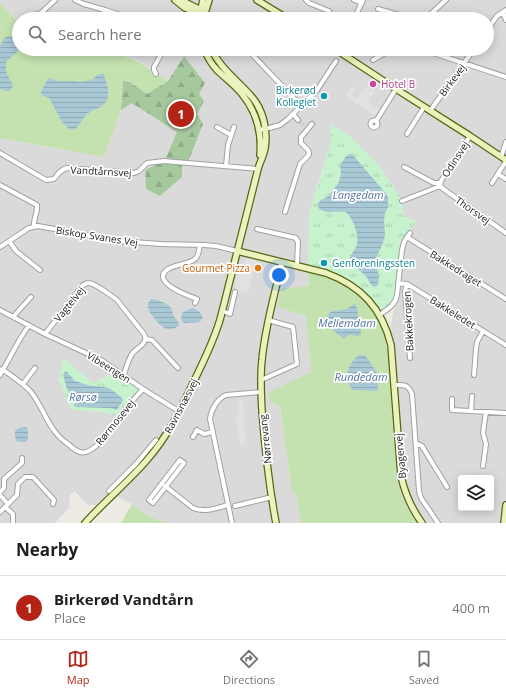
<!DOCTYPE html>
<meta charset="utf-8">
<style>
:root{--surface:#fff;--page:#f6f6f6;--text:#202124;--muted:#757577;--line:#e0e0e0;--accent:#b42416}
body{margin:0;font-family:"Open Sans",sans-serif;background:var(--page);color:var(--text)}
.controls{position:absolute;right:12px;bottom:12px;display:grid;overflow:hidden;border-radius:4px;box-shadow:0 2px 10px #0003}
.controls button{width:36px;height:36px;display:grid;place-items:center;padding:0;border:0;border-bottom:1px solid var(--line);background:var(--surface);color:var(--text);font:20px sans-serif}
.you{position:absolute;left:279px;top:275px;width:14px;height:14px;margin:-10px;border:3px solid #fff;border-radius:50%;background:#1a73e8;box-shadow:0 0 0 6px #1a73e833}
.badge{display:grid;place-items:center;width:26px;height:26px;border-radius:50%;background:var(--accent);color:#fff;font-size:13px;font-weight:700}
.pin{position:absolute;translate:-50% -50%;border:2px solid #fff;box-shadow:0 1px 4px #0006}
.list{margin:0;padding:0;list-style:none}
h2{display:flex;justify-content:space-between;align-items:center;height:52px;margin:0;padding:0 16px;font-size:17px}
h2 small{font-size:13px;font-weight:400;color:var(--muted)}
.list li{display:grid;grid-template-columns:26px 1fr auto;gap:12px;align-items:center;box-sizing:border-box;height:64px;padding:0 16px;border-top:1px solid var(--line)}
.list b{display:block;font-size:15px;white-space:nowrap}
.list p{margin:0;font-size:13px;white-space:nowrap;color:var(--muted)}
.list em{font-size:13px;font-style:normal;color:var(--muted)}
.icon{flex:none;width:22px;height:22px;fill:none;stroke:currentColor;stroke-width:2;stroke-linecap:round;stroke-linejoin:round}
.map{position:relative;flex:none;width:506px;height:523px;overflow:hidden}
.search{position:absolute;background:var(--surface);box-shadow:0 2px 10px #0003;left:12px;right:12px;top:12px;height:44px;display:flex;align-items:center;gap:10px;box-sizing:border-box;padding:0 14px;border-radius:22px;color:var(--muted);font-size:15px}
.sheet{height:116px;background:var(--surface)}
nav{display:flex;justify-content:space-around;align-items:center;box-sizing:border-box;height:56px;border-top:1px solid var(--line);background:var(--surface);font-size:11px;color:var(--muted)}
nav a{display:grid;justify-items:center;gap:2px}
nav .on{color:var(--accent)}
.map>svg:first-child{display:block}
</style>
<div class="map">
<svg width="506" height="523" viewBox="0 0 506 523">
<defs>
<pattern id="forest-firs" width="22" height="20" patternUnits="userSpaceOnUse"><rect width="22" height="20" fill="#a6c89d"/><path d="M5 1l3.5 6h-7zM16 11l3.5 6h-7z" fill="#8eab87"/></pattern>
<pattern id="park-tufts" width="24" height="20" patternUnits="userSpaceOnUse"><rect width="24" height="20" fill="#c6f3cd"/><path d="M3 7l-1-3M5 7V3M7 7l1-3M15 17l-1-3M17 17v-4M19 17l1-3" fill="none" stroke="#aad0b0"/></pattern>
<pattern id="water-rules" width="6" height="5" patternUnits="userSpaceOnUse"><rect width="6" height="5" fill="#a9c8d6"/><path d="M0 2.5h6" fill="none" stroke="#91abb7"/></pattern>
</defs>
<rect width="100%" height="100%" fill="#edebe4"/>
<path fill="#dbdada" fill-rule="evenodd" d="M0,0H506V523H416L408,511L402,495L397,478L387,350L396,295L403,215L402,202L392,184L360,147L349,135L331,125V142L309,214V286L277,307L306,316L311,372L269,401L280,406L292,492L296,494L301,523H166L146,515L132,504L109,493L96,505H87L75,491L70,495L69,508L55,523H0V138L104,157L121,110L132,102L177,132L197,114L204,101L198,94L184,56L168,81L139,61L116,53L80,49H487V19H19V23L0,3ZM461,478H491V508H461Z"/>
<path fill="#c4e2af" d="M0,3L19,23V49H80L116,53L139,62L168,81L147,94L130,82H123L121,110L104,157L0,138Z
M308,272C351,282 380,304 387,350C390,364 390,379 391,393C393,421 395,450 397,478C401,495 407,509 416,523H301L296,494L292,492L280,406L269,401L268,393L311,372L306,316L277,307L281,289L309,286Z
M132,504L146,515L166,523H121Z"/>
<path fill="url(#forest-firs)" d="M184,56L205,83L199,94L204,101L197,114L203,124L188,162L165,160L177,132L132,103L121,110L123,81L130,82L147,94L168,81Z
M160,163L182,165V177L160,196L146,189L145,170Z"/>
<path fill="url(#park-tufts)" d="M331,125L349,135L377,163L397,192L402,202L403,215L416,222L404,239L396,295C392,302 389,307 382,311C362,281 342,273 308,264L309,214L331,142Z
M63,358L93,383L114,372L140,390L125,406L117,416L103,412L74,410L70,408L59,380Z"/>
<path fill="#e1e1e1" d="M352,86L356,88L352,95L357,99L366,86L374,92L368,102L380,110L377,114L375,113L374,115L347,97L348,96L346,95Z
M245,259L256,260L248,293L234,290L241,265Z
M238,400H243L244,422L246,443L240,445L236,416L239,415Z"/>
<path fill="url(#water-rules)" d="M10,36L19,42V49H20L6,62C5,76 9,75 13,86L10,91H5L0,88V46L4,38Z
M103,73C107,84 113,97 102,106C98,109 92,110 88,113C83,118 80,124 76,129L70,130L62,122L49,98L41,95V92L48,78L59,81H74L80,82L92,80L96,76Z
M352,154L388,196V207L385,213L384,220L385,235L383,243L377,256L376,264L379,276L378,285L375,287L372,286L366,276L351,263L350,261C350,254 354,252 356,247C361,237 353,219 346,212C337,211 326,214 319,209L318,204L321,200L329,196L339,182L341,173L340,165L347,155Z
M151,299C157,299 167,303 171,308C173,311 172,312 173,315C175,319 179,320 179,326C175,328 171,330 167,329C161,327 149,314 148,307C147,304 149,301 151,299Z
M355,304L357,308L361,333L359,336L349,335L344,338C334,334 329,325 327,316C333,308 334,312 342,310C346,310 351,306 355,304Z
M193,308C197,310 201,312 203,317L200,322L185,323L182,322L181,317L182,313L187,310Z
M359,355H365L378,374V390L376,391L353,390C342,380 348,363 359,355Z
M66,371L75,381L88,385L109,388L120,396L123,400L117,410L110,408L76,407C71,396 63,385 64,373Z
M26,427L28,429V439L26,442H20L16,441L15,434V431L19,428Z"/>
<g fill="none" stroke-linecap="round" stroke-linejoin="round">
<path stroke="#c3c2bc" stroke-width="4" stroke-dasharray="4 2" stroke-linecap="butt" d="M298,120L303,125"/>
<g stroke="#a1a1a1" stroke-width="6">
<path id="street" d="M75,0L84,4L105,10L132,19
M306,0L309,3L329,11
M354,0L362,3
M378,9L413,19
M503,12L506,20
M35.5 16a2.5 2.5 0 1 1 5 0a2.5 2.5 0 1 1-5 0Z
M40,14L55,0
M103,19L105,10
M147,19L160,17L167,19
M228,19L229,17
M354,19L363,0
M425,19L446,0
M487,30L497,16L506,10
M247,49L301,106
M421,49L506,77
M373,60L392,49
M156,74L154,70V67L164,49
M430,111L474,49
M293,114L298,120
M370.5 124a3.5 3.5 0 1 1 7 0a3.5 3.5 0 1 1-7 0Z
M376,121L396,89
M217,127L231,135
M259,130L269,128L280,125L288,119L317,90L336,61
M407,134L424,107
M0,153L46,180L54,179C58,174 60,170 67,168L134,173L139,171L147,163L164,161L258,169
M501,157L506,142
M226,166L228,145L234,127
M404,167L434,183H440
M498,174L506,179
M492,183L506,161
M0,185L37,205C38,213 33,219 34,226
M440,186L442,188L506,233
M440,186L441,181L470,136
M402,201L440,186
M285,212L300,164L308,156L309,154L308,150L301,143V137L312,124
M257,229L296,238L298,242L297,265
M407,237L506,299
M9,241L16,251L40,270
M0,247L29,228L38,226L120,241L161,244L204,245L216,246L237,251
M398,283L407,284L412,287L506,345
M407,284L405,291L410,358
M195,303L197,299C189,296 149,282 168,269C176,264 187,265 195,259C199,256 199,250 200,245
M0,310L45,334L101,360L143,389L180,412
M223,311L230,314L235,292
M379,315C388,309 395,305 397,295L402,250L404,242L410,233
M13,317L31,297
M45,334L83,285C85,284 86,283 89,283C94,283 112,296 117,300L144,334C145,336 146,337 145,340C144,346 135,349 132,354C128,360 126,368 124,375
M146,339L152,340L178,368
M2,369C12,376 23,383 31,392C40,403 45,418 53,429C57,435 62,440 68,444C79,454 84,456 96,446C108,436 114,424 123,412C129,404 136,397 143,389
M0,375L20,339L29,325
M474,375L476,349L477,342L483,331
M261,380L297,364L293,327L268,320
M23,384L35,368
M394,385C404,385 408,384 412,394L419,491L421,498L438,523
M452,399V410L506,413
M471,411L472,396
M193,437L197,430L204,434L213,432
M416,443L422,446L447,487
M180,460L184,463L153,503L149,500Z
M483,466L486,444L483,433L486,412
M165,486L193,508C205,513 217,508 228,505
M109,491L136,464L156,440
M0,492L4,488V479L22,463V458
M0,495L8,504
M235,506L272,497
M5,507L13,514V523
M0,512L17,495L18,484L25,477H33L54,500L53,504
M232,523L210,419C211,410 217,399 226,395L261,392"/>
</g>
<g stroke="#566711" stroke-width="8">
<path id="secondary" d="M175,0L185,8L195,12L200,11
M182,0C186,3 191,5 195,7C199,9 201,11 205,13
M257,0L288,19
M199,19L203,0
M205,19V13L209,0
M204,49C207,56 211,64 217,70C225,78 235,85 242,94C256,111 262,133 260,155
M335,49L396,89L470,136L506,160
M237,251L326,273C361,286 382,308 391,345L401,476C405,494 411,508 422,523
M85,523C105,501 128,482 147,460C168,436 181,409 194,381C204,360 215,339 221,316L258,169C260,162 264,155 265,148C268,130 263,109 251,96C236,79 221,69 211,49
M276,523C269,486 265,449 262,411C261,394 260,377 262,360C265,326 275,294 282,262
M504,523L506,505"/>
</g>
<use href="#street" stroke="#fff" stroke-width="4"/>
<use href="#secondary" stroke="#ebf2bd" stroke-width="5.5"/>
</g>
<circle fill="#d1479c" stroke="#fff" stroke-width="1.5" cx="373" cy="84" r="4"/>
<g fill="#0f9aa8" stroke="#fff" stroke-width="1.5">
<circle cx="324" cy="96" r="4"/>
<circle cx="324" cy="263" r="4"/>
</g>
<circle fill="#e8710a" stroke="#fff" stroke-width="1.5" cx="258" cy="268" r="4"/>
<g text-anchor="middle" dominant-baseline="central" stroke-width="3.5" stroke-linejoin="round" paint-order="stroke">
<g font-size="10" fill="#1d1d1d" stroke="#fff">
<text transform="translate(452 80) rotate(-54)">Birkevej</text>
<text transform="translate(455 159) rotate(-57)">Odinsvej</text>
<text transform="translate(101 171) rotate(3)">Vandtårnsvej</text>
<text transform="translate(473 210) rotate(35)">Thorsvej</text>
<text transform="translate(97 236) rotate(9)">Biskop Svanes Vej</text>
<text transform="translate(456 268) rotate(32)">Bakkedraget</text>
<text transform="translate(69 304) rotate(-51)">Vagtelvej</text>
<text transform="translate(453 312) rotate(32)">Bakkeledet</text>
<text transform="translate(408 321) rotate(-93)">Bakkekrogen</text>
<text transform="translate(109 367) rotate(32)">Vibeengen</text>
<text transform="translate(181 406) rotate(-62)">Ravnsnæsvej</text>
<text transform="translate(115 422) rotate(-51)">Rørmosevej</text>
<text transform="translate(265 439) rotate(-96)">Nørrevang</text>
<text transform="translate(400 456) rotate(-95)">Byagervej</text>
</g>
<g font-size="10" fill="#b23c85" stroke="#fff" text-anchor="start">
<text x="381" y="84">Hotel B</text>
</g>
<g font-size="10" fill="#0d838f" stroke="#fff" text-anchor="end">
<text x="316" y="90">Birkerød<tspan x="316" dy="12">Kollegiet</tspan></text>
<text x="332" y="263" text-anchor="start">Genforeningssten</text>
</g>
<g font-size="10" fill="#c56008" stroke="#fff" text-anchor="end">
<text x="250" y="268">Gourmet Pizza</text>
</g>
<g font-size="11" font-style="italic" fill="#5574a2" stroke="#fff">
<text x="358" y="194">Langedam</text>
<text x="347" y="322">Mellemdam</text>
<text x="361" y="376">Rundedam</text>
<text x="83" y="396">Rørsø</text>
</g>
</g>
</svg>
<div class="controls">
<button><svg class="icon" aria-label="layers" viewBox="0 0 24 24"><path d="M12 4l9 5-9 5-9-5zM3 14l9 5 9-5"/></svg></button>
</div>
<div class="you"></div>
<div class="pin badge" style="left:181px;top:114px">1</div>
<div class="search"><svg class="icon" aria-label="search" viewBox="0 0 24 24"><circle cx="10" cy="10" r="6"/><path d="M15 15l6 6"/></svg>Search here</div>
</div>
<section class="sheet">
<h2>Nearby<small></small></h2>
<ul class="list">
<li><span class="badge">1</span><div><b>Birkerød Vandtårn</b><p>Place</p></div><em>400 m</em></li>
</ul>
</section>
<nav>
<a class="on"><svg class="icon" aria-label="map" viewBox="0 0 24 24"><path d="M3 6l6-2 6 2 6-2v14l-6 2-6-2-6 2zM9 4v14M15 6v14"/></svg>Map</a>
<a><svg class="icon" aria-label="directions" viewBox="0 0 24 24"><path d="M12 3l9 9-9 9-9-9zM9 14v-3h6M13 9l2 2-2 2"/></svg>Directions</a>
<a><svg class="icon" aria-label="saved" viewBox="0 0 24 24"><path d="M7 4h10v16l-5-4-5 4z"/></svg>Saved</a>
</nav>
